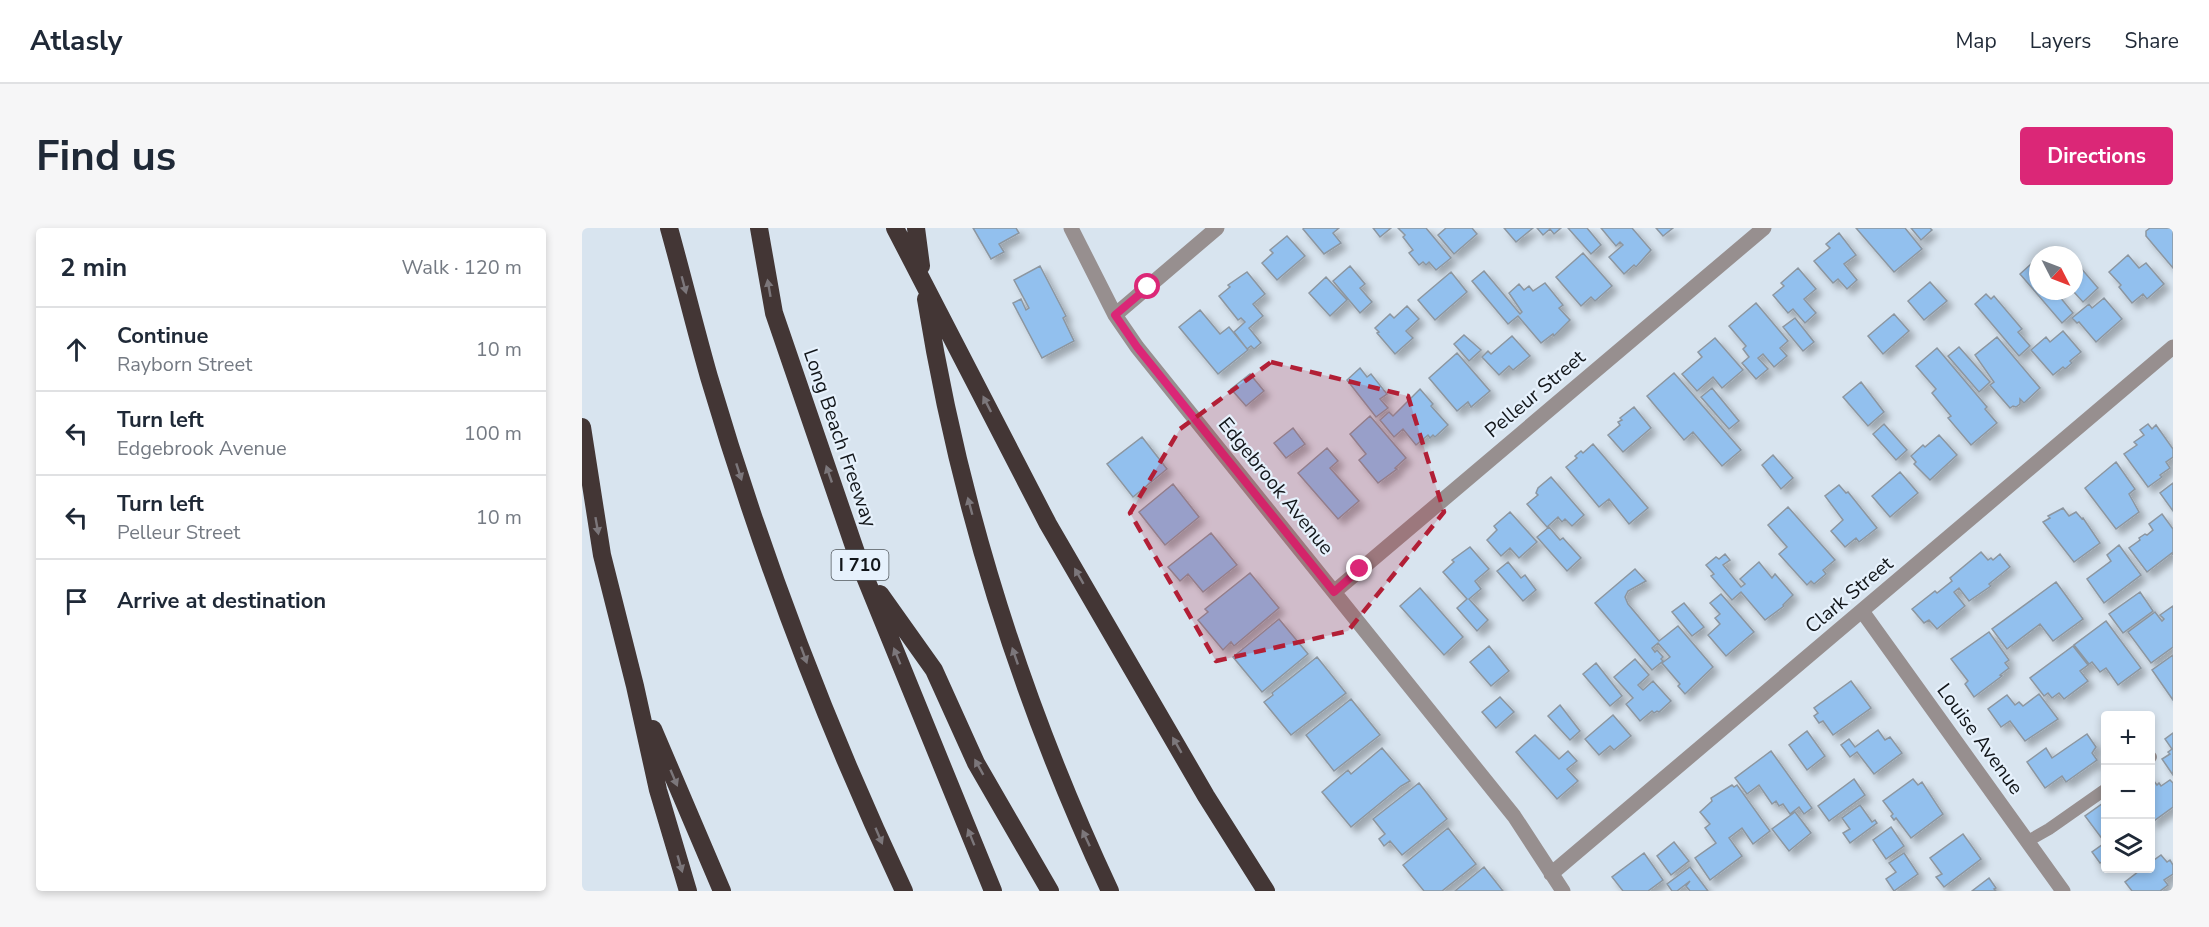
<!DOCTYPE html>
<meta charset="utf-8">
<style>
:root{--surface:#fff;--page:#f6f6f7;--text:#1f2937;--muted:#747a83;--line:#e0e1e3;--accent:#db2777}
body{margin:0;font-family:"Nunito Sans",sans-serif;background:var(--page);color:var(--text)}
.controls{position:absolute;right:18px;bottom:18px;display:grid;overflow:hidden;border-radius:6px;box-shadow:0 3px 9px #0003}
.controls button{width:54px;height:54px;display:grid;place-items:center;padding:0;border:0;border-bottom:2px solid var(--line);background:var(--surface);color:var(--text);font:30px sans-serif}
.compass{position:absolute;left:1447px;top:18px;width:54px;height:54px;border-radius:50%;background:var(--surface);box-shadow:0 3px 9px #0003;rotate:132deg}
.stop{position:absolute;width:18px;height:18px;margin:-14px;border:4px solid #db2777;border-radius:50%;background:#fff}
.stop.end{background:#db2777;border-color:#fff;box-shadow:0 2px 6px #0008}
.list{margin:0;padding:0;list-style:none}
h2{display:flex;justify-content:space-between;align-items:center;height:78px;margin:0;padding:0 24px;font-size:26px}
h2 small{font-size:20px;font-weight:400;color:var(--muted)}
.list li{display:grid;grid-template-columns:39px 1fr auto;gap:18px;align-items:center;box-sizing:border-box;height:84px;padding:0 24px;border-top:2px solid var(--line)}
.list b{display:block;font-size:22px;white-space:nowrap}
.list p{margin:0;font-size:20px;white-space:nowrap;color:var(--muted)}
.list em{font-size:20px;font-style:normal;color:var(--muted)}
.icon{flex:none;width:33px;height:33px;fill:none;stroke:currentColor;stroke-width:2;stroke-linecap:round;stroke-linejoin:round}
.map{position:relative;flex:none;width:1591px;height:663px;overflow:hidden;border-radius:6px}
header{display:flex;align-items:center;gap:36px;box-sizing:border-box;height:84px;padding:0 30px;background:var(--surface);border-bottom:2px solid var(--line)}
header strong{font-size:28px}
nav{display:flex;gap:33px;margin-inline-start:auto;font-size:21px}
.intro{display:flex;align-items:center;justify-content:space-between;box-sizing:border-box;height:144px;padding:0 36px}
h1{margin:0;font-size:42px}
.button{padding:15px 27px;border-radius:6px;background:var(--accent);color:#fff;font-size:21px;font-weight:700}
main{display:flex;gap:36px;padding:0 36px}
aside{flex:1;background:var(--surface);border-radius:6px;box-shadow:0 3px 9px #0003}
.map>svg:first-child{display:block}
</style>
<header>
<strong>Atlasly</strong>
<nav><a>Map</a><a>Layers</a><a>Share</a></nav>
</header>
<div class="intro"><h1>Find us</h1><a class="button">Directions</a></div>
<main>
<aside>
<h2>2 min<small>Walk · 120 m</small></h2>
<ul class="list">
<li><svg class="icon" aria-label="ahead" viewBox="0 0 24 24"><path d="M12 20V5M6 11l6-6 6 6"/></svg><div><b>Continue</b><p>Rayborn Street</p></div><em>10 m</em></li>
<li><svg class="icon" aria-label="left" viewBox="0 0 24 24"><path d="M17 20v-9H6M10 6l-5 5 5 5"/></svg><div><b>Turn left</b><p>Edgebrook Avenue</p></div><em>100 m</em></li>
<li><svg class="icon" aria-label="left" viewBox="0 0 24 24"><path d="M17 20v-9H6M10 6l-5 5 5 5"/></svg><div><b>Turn left</b><p>Pelleur Street</p></div><em>10 m</em></li>
<li><svg class="icon" aria-label="arrive" viewBox="0 0 24 24"><path d="M6 21V4h12l-3 4 3 4H6"/></svg><div><b>Arrive at destination</b></div></li>
</ul>
</aside>
<div class="map">
<svg width="1591" height="663" viewBox="0 0 1591 663">
<defs>
<filter id="shadow"><feDropShadow dx="5.5" dy="5.5" stdDeviation="3" flood-color="#0004"/></filter>
</defs>
<rect width="100%" height="100%" fill="#d8e4ef"/>
<path fill="#92c0ee" stroke="#8c96a0" stroke-width="1.5" filter="url(#shadow)" d="M391,0H434L437,5L417,16L422,24L409,31Z
M722,0H757L751,5L759,15L742,26L721,1Z
M791,0H809L798,9Z
M816,0H844L869,30L854,42L847,34L844,37L841,34L837,37L827,25L831,22L821,9L823,7Z
M864,0H890L895,6L872,26L856,7Z
M922,0H951L934,14Z
M955,0H979L972,6L968,1L961,7Z
M986,0H1005L1019,17L1009,26Z
M1019,0H1050L1069,22L1054,39L1052,37L1042,46L1027,29L1041,17L1038,14L1034,18Z
M1074,0H1091L1081,8Z
M1274,0H1323L1340,21L1312,44Z
M1329,0H1348L1350,2L1339,12Z
M1568,0H1591V40L1564,8V3Z
M1257,5L1274,27L1262,36L1275,52L1265,61L1256,51L1251,55L1232,33L1248,20L1244,16Z
M705,8L723,28L695,52L680,35L691,25L688,22Z
M1001,25L1030,58L1013,73L1009,69L999,78L974,49Z
M1546,27L1557,40L1564,35L1582,56L1565,71L1561,66L1550,75L1537,59L1539,57L1527,44Z
M1492,32L1516,60L1501,74L1491,63L1496,58L1492,54Z
M1449,36L1456,44V63H1473L1491,85L1480,95L1438,46Z
M458,38L484,88L481,90L492,113L460,130L431,75L439,71L444,82L447,80L432,52Z
M768,38L783,56L778,60L790,74L778,85L751,53Z
M1216,40L1234,61L1222,71L1234,85L1223,95L1211,81L1206,85L1191,67L1202,58L1199,55Z
M902,43L938,86L940,84L927,65L937,56L942,62L947,58L951,63L963,55L981,77L977,80L988,92L972,108L971,106L959,115L936,88L926,96L890,53Z
M665,44L683,66L671,76L681,88L667,100L679,115L672,121L669,118L665,121L652,104L663,94L659,90L656,92L637,68L648,59L646,57Z
M869,44L885,64L853,92L836,72Z
M744,49L765,72L748,88L727,65Z
M1348,54L1365,73L1342,92L1326,73Z
M1404,66L1409,71L1412,68L1440,101L1436,104L1448,118L1437,128L1393,76Z
M1522,70L1540,91L1514,114L1497,94L1495,95L1490,90L1507,76L1510,80Z
M1174,75L1206,113L1198,120L1205,128L1192,139L1181,126L1176,130L1186,141L1174,151L1160,135L1167,129L1161,121L1164,118L1147,98Z
M825,78L837,91L824,103L831,110L813,126L795,105L797,104L793,100L808,86L812,90Z
M618,82L638,106L647,99L666,122L636,146L597,99Z
M1312,86L1327,103L1301,126L1286,108Z
M1213,90L1232,114L1221,123L1201,99Z
M1481,103L1499,124L1488,133L1490,135L1483,141L1481,139L1471,147L1449,122L1464,109L1468,114Z
M882,107L899,122L887,133L872,116Z
M930,108L948,128L931,142L927,138L917,147L900,129L906,123L909,126Z
M1415,109L1458,160L1442,175L1438,171V176L1434,179L1431,178L1428,180L1408,157L1412,154L1393,127Z
M1133,110L1161,142L1140,160L1131,149L1115,163L1100,146L1120,129L1116,124Z
M1377,119L1408,154L1397,164L1366,128Z
M1355,120L1405,179L1403,181L1415,195L1389,217L1366,190L1369,188L1350,165L1354,161L1334,138Z
M875,125L908,163L889,179L886,174L875,183L847,150Z
M778,140L785,149L789,146L805,166L798,171L806,180L794,189L765,152Z
M1092,145L1159,222L1140,238L1111,204L1102,212L1065,168Z
M668,146L682,163L664,178L649,161Z
M1279,154L1302,184L1286,198L1261,169Z
M1130,160L1157,193L1147,201L1119,169Z
M838,161L851,176L849,178L866,197L853,209L851,207L848,210L846,207L834,217L821,201L812,209L798,192L807,184L811,188Z
M1052,179L1069,200L1041,224L1026,207L1038,197L1036,194L1040,192L1038,190Z
M788,188L824,230L813,240L815,241L796,255L777,232L784,226L768,206Z
M1302,196L1325,222L1314,232L1291,206Z
M1566,196L1570,201L1574,197L1591,221V229L1584,234L1588,240L1578,247L1580,249L1566,259L1542,226L1555,217L1552,214L1562,207L1558,202Z
M711,200L723,216L704,230L692,215Z
M1357,207L1375,227L1348,252L1332,236L1334,234L1329,228L1341,217L1343,219Z
M560,209L585,241L551,269L525,236Z
M1011,216L1066,280L1047,296L1027,271L1017,279L984,239L995,230L993,228L999,223L1001,225Z
M745,220L756,233L748,240L777,273L756,291L716,245Z
M1191,227L1211,250L1199,261L1180,237Z
M1534,234L1553,261L1547,266L1557,284L1534,301L1503,260Z
M1318,244L1336,265L1308,289L1290,268Z
M969,249L1002,287L990,298L983,291L980,294L976,289L965,299L945,276L956,267L954,265L956,260Z
M1591,255V283L1578,265Z
M591,256L617,289L583,317L557,284Z
M1257,257L1264,265L1266,264L1295,300L1277,314L1274,310L1263,319L1249,303L1261,292L1243,268Z
M1206,279L1253,332L1241,342L1244,346L1232,356L1229,353L1225,357L1197,326L1205,319L1186,297Z
M1481,280L1487,288L1494,284L1500,291L1501,290L1518,315L1492,334L1461,294L1468,290L1466,288Z
M928,284L955,314L937,330L928,320L919,328L905,312L915,302L912,298Z
M1580,286L1591,301V327L1590,325L1565,344L1547,320L1558,312L1557,310L1563,306L1565,307L1571,302L1567,296Z
M967,299L978,312L981,310L999,330L985,343L955,309Z
M629,305L655,337L621,364L606,346L598,353L586,339Z
M1537,317L1559,347L1522,375L1505,351L1529,333L1525,327Z
M888,319L907,341L893,353L899,361L887,371L906,392L895,403L875,380L885,371L861,344L872,334L870,332Z
M1399,324L1406,332L1409,330L1411,332L1418,326L1428,339L1407,356L1409,358L1387,373L1377,360L1372,364L1383,378L1355,401L1347,392L1342,395L1330,381L1353,363L1355,365L1370,353L1368,350Z
M1143,326L1148,332L1141,337L1159,359L1163,356L1158,351L1177,334L1190,350L1193,346L1211,367L1201,377L1202,378L1183,392L1159,364L1150,372L1129,348L1132,346L1124,337L1134,329L1137,331Z
M926,334L939,350L943,347L954,362L941,373L915,343Z
M1053,341L1064,353L1046,363L1043,369L1046,376L1077,413L1096,398L1131,439L1103,466L1096,458L1098,456L1080,435L1088,429L1076,415L1070,420L1073,424L1075,422L1081,429L1079,431L1081,433L1070,442L1013,375Z
M668,345L697,380L652,418L649,414L641,422L616,392L626,384L623,381Z
M1474,354L1501,391L1471,413L1458,396L1425,421L1410,401Z
M838,360L881,409L862,427L818,378Z
M1558,364L1571,383L1541,405L1527,386Z
M1139,366L1172,404L1144,428L1126,407L1138,396L1133,390L1138,386L1128,375Z
M1102,375L1122,399L1110,408L1090,384Z
M1591,378V419L1569,435L1546,404L1573,384L1580,393L1582,391L1578,387Z
M697,391L726,426L680,464L651,429Z
M1524,393L1559,440L1536,457L1524,440L1518,444L1510,434L1507,436L1492,417Z
M1407,404L1427,432L1423,435L1427,440L1418,447L1420,448L1392,469L1383,456L1386,453L1369,431Z
M907,418L927,443L909,458L888,434Z
M1491,418L1506,437L1498,443L1506,453L1482,471L1477,465L1470,470L1466,465L1462,468L1448,450Z
M1591,427V472L1570,442Z
M735,429L764,465L709,507L682,474L691,467L690,465Z
M1053,431L1067,447L1056,457L1061,462L1071,453L1089,473L1077,484L1075,483L1072,485L1070,483L1058,493L1044,476L1051,470L1032,449Z
M1014,435L1040,468L1028,478L1001,446Z
M1269,453L1289,480L1251,507L1241,493L1237,495L1232,488L1236,485L1232,480Z
M1457,466L1476,491L1443,513L1428,493L1419,499L1406,481L1425,467L1433,477L1437,474L1441,478Z
M918,469L932,484L914,500L900,484Z
M769,471L798,507L752,543L724,507Z
M978,477L998,503L988,512L966,488Z
M1031,487L1049,508L1032,522L1028,518L1017,527L1003,511Z
M1296,502L1303,512L1308,509L1320,525L1292,546L1275,524L1268,529L1259,517L1267,511L1273,519Z
M1225,503L1243,528L1225,542L1207,517Z
M1591,505V547L1580,531L1588,526L1586,524L1590,521L1583,511Z
M1505,506L1514,519L1510,525L1515,532L1484,554L1480,548L1463,560L1445,534L1464,520L1470,530Z
M953,507L977,531L986,523L995,533L985,541L996,553L975,571L934,524Z
M800,520L828,553L819,558L769,599L740,564L766,542L769,546Z
M1189,523L1230,580L1222,586L1217,579L1208,586L1201,576L1197,578L1194,573L1190,576L1177,557L1165,566L1153,550Z
M1568,548L1575,557L1577,555L1579,558L1588,552L1591,555V579L1569,595Z
M1272,551L1283,567L1247,593L1236,578Z
M1331,551L1336,557L1340,554L1361,586L1329,610L1314,590L1312,592L1309,588L1311,586L1301,573Z
M837,555L865,591L820,627L808,613L802,618L797,611L803,606L791,591Z
M1150,557L1152,559L1155,557L1188,603L1171,616L1160,600L1147,610L1160,628L1128,652L1113,630L1134,615L1123,600L1128,596L1118,584L1130,573L1129,570Z
M1524,573V610L1521,612L1503,588Z
M1278,577L1290,594L1293,592L1295,595L1268,615L1261,605L1268,601L1260,590Z
M1213,584L1229,605L1207,623L1190,601Z
M1309,599L1322,618L1304,631L1291,612Z
M866,600L894,636L860,663H842L821,637Z
M1381,606L1399,631L1362,659L1354,649L1360,646L1348,630Z
M1092,614L1107,633L1089,647L1075,628Z
M1524,614V631L1518,635L1510,624Z
M1062,625L1081,652L1066,663H1041L1030,649Z
M1322,625L1336,646L1312,663L1304,651L1314,644L1307,635Z
M1579,627L1585,634L1588,632L1591,637V646L1582,652L1586,657L1578,663H1550L1543,654L1561,640H1568V635Z
M902,639L921,663H873Z
M1108,639L1126,663H1108L1104,658L1108,653L1095,663H1090L1085,656Z
M1407,650L1414,660L1412,661L1414,663H1390Z"/>
<g fill="none" stroke-linecap="round" stroke-linejoin="round">
<path stroke="#978f8f" stroke-width="12" d="M1568,529H1569
M1446,613L1467,601L1524,561"/>
<path stroke="#978f8f" stroke-width="15" d="M489,0L533,87L555,119L932,588L981,663
M533,87L635,0
M752,364L1182,0
M1280,383L1481,663
M969,646L1591,119"/>
<path stroke="#433635" stroke-width="18" d="M87,0C101,50 113,100 127,149C179,325 244,498 322,663
M177,0L192,85L279,339L411,663
M313,0L466,296L624,568L684,663
M334,0L339,38
M344,71C377,276 440,475 528,663
M0,199L20,327L53,458L76,562L106,663
M298,366L352,442L394,535L468,663
M71,501L140,663"/>
</g>
<defs><path id="oneway-solid" d="M-6-.8H1V-3.2L6.5 0L1 3.2V.8H-6Z" transform="scale(1.5)"/></defs>
<g fill="#7c777b">
<use href="#oneway-solid" transform="translate(102 57) rotate(75)"/>
<use href="#oneway-solid" transform="translate(187 60) rotate(-100)"/>
<use href="#oneway-solid" transform="translate(405 176) rotate(-117)"/>
<use href="#oneway-solid" transform="translate(157 244) rotate(72)"/>
<use href="#oneway-solid" transform="translate(247 246) rotate(-109)"/>
<use href="#oneway-solid" transform="translate(388 278) rotate(-105)"/>
<use href="#oneway-solid" transform="translate(15 298) rotate(80)"/>
<use href="#oneway-solid" transform="translate(497 348) rotate(-120)"/>
<use href="#oneway-solid" transform="translate(222 427) rotate(70)"/>
<use href="#oneway-solid" transform="translate(315 428) rotate(-112)"/>
<use href="#oneway-solid" transform="translate(433 428) rotate(-109)"/>
<use href="#oneway-solid" transform="translate(595 517) rotate(-120)"/>
<use href="#oneway-solid" transform="translate(397 539) rotate(-119)"/>
<use href="#oneway-solid" transform="translate(92 550) rotate(67)"/>
<use href="#oneway-solid" transform="translate(297 608) rotate(67)"/>
<use href="#oneway-solid" transform="translate(389 609) rotate(-112)"/>
<use href="#oneway-solid" transform="translate(504 610) rotate(-115)"/>
<use href="#oneway-solid" transform="translate(98 636) rotate(74)"/>
</g>
<g fill="none" stroke-linecap="round" stroke-linejoin="round">
<path stroke="#db2777" stroke-width="8" d="M566,59L533,87L555,119L752,364L778,341"/>
</g>
<path fill="#b21f36" fill-opacity="0.2" stroke="#b21f36" stroke-width="4.5" stroke-dasharray="12 8" stroke-linejoin="round" d="M689,134L826,168L862,284L766,403L634,433L548,285L598,201Z"/>
<g text-anchor="middle" dominant-baseline="central" stroke-width="4.5" stroke-linejoin="round" paint-order="stroke">
<rect fill="#e6f1fc" stroke="#52585e" stroke-width="1.5" x="249.5" y="322" width="57" height="30" rx="4.5"/>
<g font-size="18" font-weight="bold" fill="#12161a">
<text x="278" y="337">I 710</text>
</g>
<g font-size="20" fill="#12161a" stroke="#e6f1fc">
<text transform="translate(953 166) rotate(-40)">Pelleur Street</text>
<text transform="translate(258 210) rotate(71)">Long Beach Freeway</text>
<text transform="translate(694 258) rotate(51)">Edgebrook Avenue</text>
<text transform="translate(1267 367) rotate(-40)">Clark Street</text>
<text transform="translate(1398 511) rotate(54)">Louise Avenue</text>
</g>
</g>
</svg>
<div class="controls">
<button>+</button>
<button>−</button>
<button><svg class="icon" aria-label="layers" viewBox="0 0 24 24"><path d="M12 4l9 5-9 5-9-5zM3 14l9 5 9-5"/></svg></button>
</div>
<svg class="compass" viewBox="-18 -18 36 36"><path d="M0-13l5 13h-10z" fill="#e53935"/><path d="M0 13l5-13h-10z" fill="#747a83"/></svg>
<div class="stop" style="left:566px;top:59px"></div>
<div class="stop end" style="left:778px;top:341px"></div>
</div>
</main>
